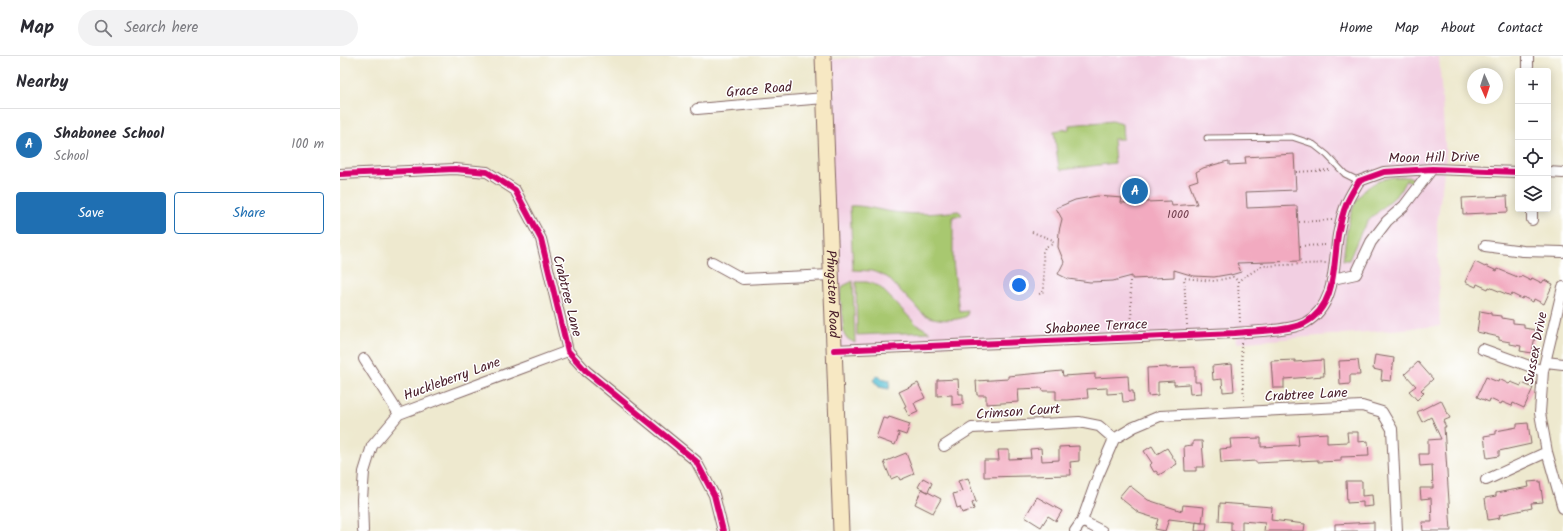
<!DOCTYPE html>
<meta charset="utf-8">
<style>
:root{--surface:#fff;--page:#f2f2f3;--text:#2b2b33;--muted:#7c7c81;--line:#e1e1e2;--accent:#1f6fb2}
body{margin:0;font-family:Kalam,sans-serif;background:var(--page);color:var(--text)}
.controls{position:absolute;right:12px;top:12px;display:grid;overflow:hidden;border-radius:4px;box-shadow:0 2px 10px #0003}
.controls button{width:36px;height:36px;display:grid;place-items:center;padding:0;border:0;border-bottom:1px solid var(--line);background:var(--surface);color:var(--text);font:20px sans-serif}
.compass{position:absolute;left:1127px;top:12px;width:36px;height:36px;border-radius:50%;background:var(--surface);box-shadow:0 2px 10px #0003;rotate:177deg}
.you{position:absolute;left:679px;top:229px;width:14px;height:14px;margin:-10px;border:3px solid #fff;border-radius:50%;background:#1a73e8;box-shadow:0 0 0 6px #1a73e833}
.badge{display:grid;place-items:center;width:26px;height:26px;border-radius:50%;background:var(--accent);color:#fff;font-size:13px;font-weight:700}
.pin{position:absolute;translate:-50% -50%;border:2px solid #fff;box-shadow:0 1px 4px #0006}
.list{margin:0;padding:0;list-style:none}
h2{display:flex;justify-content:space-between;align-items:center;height:52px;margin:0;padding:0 16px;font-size:17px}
h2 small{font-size:13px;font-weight:400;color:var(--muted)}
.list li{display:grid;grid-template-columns:26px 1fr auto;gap:12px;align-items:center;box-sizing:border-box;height:72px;padding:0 16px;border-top:1px solid var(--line)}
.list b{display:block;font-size:15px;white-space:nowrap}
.list p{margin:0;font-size:13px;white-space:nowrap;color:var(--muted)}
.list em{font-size:13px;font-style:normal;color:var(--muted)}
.actions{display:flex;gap:8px;padding:12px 16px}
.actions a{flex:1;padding:9px 0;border:1px solid var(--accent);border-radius:4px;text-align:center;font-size:14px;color:var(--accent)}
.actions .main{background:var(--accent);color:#fff}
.icon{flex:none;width:22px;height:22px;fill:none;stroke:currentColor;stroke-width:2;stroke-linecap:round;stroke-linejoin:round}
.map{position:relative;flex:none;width:1223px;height:475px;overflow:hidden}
header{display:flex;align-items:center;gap:24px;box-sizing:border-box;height:56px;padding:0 20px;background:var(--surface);border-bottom:1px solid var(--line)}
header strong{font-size:19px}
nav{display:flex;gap:22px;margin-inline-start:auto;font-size:14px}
.search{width:280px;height:36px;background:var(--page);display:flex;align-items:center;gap:10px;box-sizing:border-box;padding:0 14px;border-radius:22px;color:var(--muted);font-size:15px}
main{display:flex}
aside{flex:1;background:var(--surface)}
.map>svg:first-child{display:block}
</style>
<header>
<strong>Map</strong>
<div class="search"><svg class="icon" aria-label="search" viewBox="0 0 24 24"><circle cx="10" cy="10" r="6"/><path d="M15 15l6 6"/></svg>Search here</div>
<nav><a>Home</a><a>Map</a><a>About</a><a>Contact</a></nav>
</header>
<main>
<aside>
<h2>Nearby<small></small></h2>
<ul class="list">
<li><span class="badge">A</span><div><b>Shabonee School</b><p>School</p></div><em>100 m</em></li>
</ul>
<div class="actions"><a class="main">Save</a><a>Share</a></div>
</aside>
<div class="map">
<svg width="1223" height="475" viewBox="0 0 1223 475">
<rect width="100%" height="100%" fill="#fff"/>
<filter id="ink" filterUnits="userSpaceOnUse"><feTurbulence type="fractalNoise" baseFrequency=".025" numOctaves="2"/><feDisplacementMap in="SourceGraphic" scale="8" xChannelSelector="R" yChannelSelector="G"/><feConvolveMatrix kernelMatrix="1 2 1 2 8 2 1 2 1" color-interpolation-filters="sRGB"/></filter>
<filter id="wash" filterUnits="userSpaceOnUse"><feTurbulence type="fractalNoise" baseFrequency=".012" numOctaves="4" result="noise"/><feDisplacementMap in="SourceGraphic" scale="16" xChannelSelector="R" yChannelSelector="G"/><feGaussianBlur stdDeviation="0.9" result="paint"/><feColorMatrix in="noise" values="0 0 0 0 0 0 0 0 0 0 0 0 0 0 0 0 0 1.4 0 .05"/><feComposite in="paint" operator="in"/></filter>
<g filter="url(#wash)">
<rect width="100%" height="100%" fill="#eee9cf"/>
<path fill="#f2cfe2" d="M543,0H1099L1106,102L1097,168L1100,270L896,287L895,277L494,294L483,4Z"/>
<path fill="#a8c870" stroke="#79744e" d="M773,65L782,68L783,83H773L775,107L721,114L719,113L714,75L729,73V69Z
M1053,121H1071L1075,125L1074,127L1066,124L1059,137L1028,165L1022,174L1009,204H1003C1008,168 1008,129 1053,121Z
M510,150C524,149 538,154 553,156C574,159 596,158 618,155L621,157L622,160H613V205L619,256L628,255L627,260C615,266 591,265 581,256L547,221L532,215L513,214Z
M513,225L515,287L506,282L504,278L500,239L503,230Z
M516,226H527L539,230L576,268L590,276L517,279Z"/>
<path fill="#57c0d4" stroke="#507080" d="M538,319L541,322L550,324L549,333L539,331L533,324Z"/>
<g id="blocks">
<path fill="#f2aac0" d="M954,98L956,134L906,136L907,152L957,150L960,205L897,207L901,216L891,219V218L874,221L854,220L834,214V221L792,223V220L773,225L750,226L728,223L718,218L724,206L718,191L719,175L722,163L716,152L735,144L757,140L782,142L781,147L831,145L832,150L857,148L849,127L858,124L856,116L863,112L884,106L889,105V109L906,108L905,101Z
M1167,140L1168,156L1123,158L1122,142Z
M1135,206L1145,211L1146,210L1157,215L1158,213L1180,222L1181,220L1191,225L1192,222L1202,227L1204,224L1213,228L1204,248L1194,243L1193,246L1183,241L1182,243L1172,238L1171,240L1149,231L1148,233L1137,228L1136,231L1125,226Z
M1140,255L1151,257V259L1162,260V262L1173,264V267L1184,268V272L1196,274L1192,297L1180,295L1181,290L1170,288V286L1159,284V281L1137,276Z
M1035,299L1054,302L1051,325L1041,324L1042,315L1033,313Z
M955,304V306L983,304L984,320L944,323V332H933L931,305Z
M1018,304L1020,319H1010V328L1000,329L999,305Z
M1078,306L1093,323L1081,334L1084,337L1077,344L1069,335L1076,330L1065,318Z
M892,308L894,335L883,336L882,323L873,324L872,310Z
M827,311V312L855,311V326H860L861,337L850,338L849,328L834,329V325L818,326V339L808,340L807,312Z
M722,315L723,320L755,318V322L788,320L789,335H793L794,345L783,346L782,337L767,338V332L747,333L748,342L727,344H716V335H703L702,332L678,333L679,346L646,348V339H637L636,325L668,323V320Z
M1146,321L1158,326L1159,323L1169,328L1171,326L1181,330L1182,327L1193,332L1184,352L1173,347L1172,350L1162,346L1161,348L1150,343L1149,346L1137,341Z
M618,323L619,338H623V348L612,349V339L597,340V324Z
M578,327L585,342L574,347L578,356L569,360L564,351L566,350L559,336Z
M1101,344L1110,362L1103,365L1106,371H1104L1111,475H1083L1082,466H1092L1091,442L1081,443L1080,432H1093L1092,409L1080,410L1079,398H1088V384L1101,383L1091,361L1082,366L1077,356Z
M549,361L570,368L566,379L557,376L559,379L555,389L536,382L543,362L548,363Z
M1188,367L1191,388L1159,395V400L1147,402L1144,380L1156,378V375L1177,371V368Z
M1007,376H1018V386L1028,385L1029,400L1001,401V405L978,406V404L916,407V405L881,407L880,393L891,392L890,383L921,382V391L959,389L958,379L987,377V387L1008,386Z
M853,385H862L864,411H856V415H845L844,390L853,389Z
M739,390V405L730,406L731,419L644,421V404H659L658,394H669V403L691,402L690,393L701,392L702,405L719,404V391Z
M812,390L817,398L827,392L837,408L819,419L816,415L814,416L810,409L812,407L804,395Z
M566,397L574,418L560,424L558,420L551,423L544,406Z
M583,422L592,427L588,436L578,431Z
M628,422L636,446L632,447L634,453L622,457L620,451L617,452L613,438L622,435L618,425Z
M1006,425H1022V440L1032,439L1033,450L1023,451V446L1007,447Z
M1200,425L1203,446L1191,447L1192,452L1159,459L1160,462L1148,464L1145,442L1156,440V437L1189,431L1188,426Z
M789,429L808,444L842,455L843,449L864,451L862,467H867L866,475H855L856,466L862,467L829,463L825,475L815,473L818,463L799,457L779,441Z
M582,433L601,443L593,457L575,448Z
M697,441L722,455L716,465L708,460L701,471L685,461Z
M880,447L932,451L931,464L965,468L964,475H924L925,467L902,465V475H891V466L879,465Z
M1034,466V475H995V468Z"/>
</g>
</g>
<g filter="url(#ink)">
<use href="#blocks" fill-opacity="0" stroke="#836664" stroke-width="1"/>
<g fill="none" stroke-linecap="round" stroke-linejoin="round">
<g stroke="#836664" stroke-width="7">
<path id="service" d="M867,82L952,81L973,88L987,99L1005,118L1019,125"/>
</g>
<g stroke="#836664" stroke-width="12">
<path id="minor" d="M1188,0V15
M357,53L484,42
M1208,116L1223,117
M0,118L115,113L147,116L175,134L201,183L228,295L246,315L356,405L374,439L383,475
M1192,153V164
M1145,190L1183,195L1223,196
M372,206L403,223L491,219
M993,223L1016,218L1031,186L1047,165L1064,150L1092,113
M1223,231L1203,315L1200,357L1207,396L1223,452
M1142,293L1203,315
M494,294L895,277C914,275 949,275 965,267C997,249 993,209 998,179C1000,169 1002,158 1006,149C1009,141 1015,132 1019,125L1044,116L1092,113L1178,116
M24,303L59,358
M1206,306L1223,308
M604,390L632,372L739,366L759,370L774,383
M1146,424L1207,396
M742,465L762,475
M23,475L22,443L24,416L32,390L59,358L228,295
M735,475L742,465L758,420L774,383L794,371L820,360L1022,350L1042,356L1052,373L1057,475"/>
</g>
<g stroke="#836664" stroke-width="17">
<g id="secondary">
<path id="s1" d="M483,0L501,475"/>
</g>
</g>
<path stroke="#836664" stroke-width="2" stroke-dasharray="1 3" stroke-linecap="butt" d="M956,116L990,114
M959,166L992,164
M692,176L713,184V188L705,191L703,196L704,233L702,237L697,239
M960,190L986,189
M790,225L792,272
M900,266L898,225L922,210L986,207
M847,269L844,222L874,225L893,221L898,225
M901,287L904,346"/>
<use href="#service" stroke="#fff" stroke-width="5"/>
<use href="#minor" stroke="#fff" stroke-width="10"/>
<use href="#secondary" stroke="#f7e8c3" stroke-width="15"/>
<g stroke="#fff" stroke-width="8">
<path id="cycleway" d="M0,118L115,113L147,116L175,134L201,183L228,295L246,315L356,405L374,439L383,475
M494,294L895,277C914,275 949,275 965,267C997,249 993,209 998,179C1000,169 1002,158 1006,149C1009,141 1015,132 1019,125L1044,116L1092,113L1178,116"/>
</g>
<use href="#cycleway" stroke="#d6006c" stroke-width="6"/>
</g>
</g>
<g text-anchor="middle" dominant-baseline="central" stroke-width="3" stroke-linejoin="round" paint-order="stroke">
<g font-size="12" fill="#744250">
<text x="838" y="158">1000</text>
</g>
<g font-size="14" fill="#4a1f2b" stroke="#fff">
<text transform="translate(419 34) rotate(-5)">Grace Road</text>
<text transform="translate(1094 102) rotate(-1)">Moon Hill Drive</text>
<text stroke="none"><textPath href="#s1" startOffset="238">Pfingsten Road</textPath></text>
<text transform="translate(227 240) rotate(76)">Crabtree Lane</text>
<text transform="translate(756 271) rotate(-3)">Shabonee Terrace</text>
<text transform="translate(1196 292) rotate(-79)">Sussex Drive</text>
<text transform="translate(112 323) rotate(-20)">Huckleberry Lane</text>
<text transform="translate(966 339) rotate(-3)">Crabtree Lane</text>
<text transform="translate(678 356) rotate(-4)">Crimson Court</text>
</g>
</g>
</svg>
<div class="controls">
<button>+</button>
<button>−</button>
<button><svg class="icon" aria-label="locate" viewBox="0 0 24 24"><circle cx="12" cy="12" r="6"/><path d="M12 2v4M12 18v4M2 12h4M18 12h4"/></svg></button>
<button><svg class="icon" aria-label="layers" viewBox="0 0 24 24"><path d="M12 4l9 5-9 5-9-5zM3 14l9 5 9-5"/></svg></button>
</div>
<svg class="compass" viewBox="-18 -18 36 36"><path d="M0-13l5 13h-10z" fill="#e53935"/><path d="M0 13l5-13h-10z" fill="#7c7c81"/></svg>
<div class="you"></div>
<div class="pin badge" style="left:795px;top:135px">A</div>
</div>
</main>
